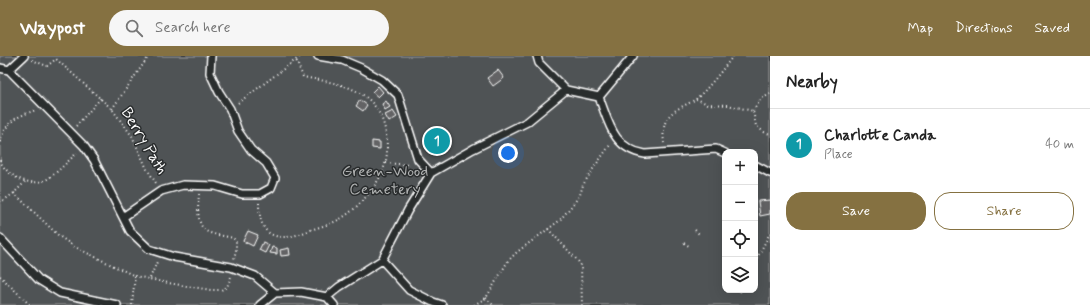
<!DOCTYPE html>
<meta charset="utf-8">
<style>
:root{--surface:#fff;--page:#f6f6f6;--text:#222;--muted:#767676;--line:#e0e0e0;--accent:#857141}
body{margin:0;font-family:Mynerve,sans-serif;background:var(--page);color:var(--text)}
.controls{position:absolute;right:12px;bottom:12px;display:grid;overflow:hidden;border-radius:8px;box-shadow:0 4px 16px #0002}
.controls button{width:36px;height:36px;display:grid;place-items:center;padding:0;border:0;border-bottom:1px solid var(--line);background:var(--surface);color:var(--text);font:20px sans-serif}
.you{position:absolute;left:508px;top:97px;width:14px;height:14px;margin:-10px;border:3px solid #fff;border-radius:50%;background:#1a73e8;box-shadow:0 0 0 6px #1a73e833}
.badge{display:grid;place-items:center;width:26px;height:26px;border-radius:50%;background:var(--accent);color:#fff;font-size:13px;font-weight:700}
.pin{position:absolute;translate:-50% -50%;border:2px solid #fff;box-shadow:0 1px 4px #0006}
.list{margin:0;padding:0;list-style:none}
h2{display:flex;justify-content:space-between;align-items:center;height:52px;margin:0;padding:0 16px;font-size:17px}
h2 small{font-size:13px;font-weight:400;color:var(--muted)}
.list li{display:grid;grid-template-columns:26px 1fr auto;gap:12px;align-items:center;box-sizing:border-box;height:72px;padding:0 16px;border-top:1px solid var(--line)}
.list b{display:block;font-size:15px;white-space:nowrap}
.list p{margin:0;font-size:13px;white-space:nowrap;color:var(--muted)}
.list em{font-size:13px;font-style:normal;color:var(--muted)}
.actions{display:flex;gap:8px;padding:12px 16px}
.actions a{flex:1;padding:9px 0;border:1px solid var(--accent);border-radius:16px;text-align:center;font-size:14px;color:var(--accent)}
.actions .main{background:var(--accent);color:#fff}
.icon{flex:none;width:22px;height:22px;fill:none;stroke:currentColor;stroke-width:2;stroke-linecap:round;stroke-linejoin:round}
.map{position:relative;flex:none;width:770px;height:249px;overflow:hidden}
header{display:flex;align-items:center;gap:24px;box-sizing:border-box;height:56px;padding:0 20px;background:var(--accent);color:#fff}
header strong{font-size:19px}
nav{display:flex;gap:22px;margin-inline-start:auto;font-size:14px}
.search{width:280px;height:36px;background:var(--page);display:flex;align-items:center;gap:10px;box-sizing:border-box;padding:0 14px;border-radius:22px;color:var(--muted);font-size:15px}
main{display:flex}
aside{flex:1;background:var(--surface)}
.map>svg:first-child{display:block}
</style>
<header>
<strong>Waypost</strong>
<div class="search"><svg class="icon" aria-label="search" viewBox="0 0 24 24"><circle cx="10" cy="10" r="6"/><path d="M15 15l6 6"/></svg>Search here</div>
<nav><a>Map</a><a>Directions</a><a>Saved</a></nav>
</header>
<main>
<div class="map">
<svg width="770" height="249" viewBox="0 0 770 249">
<rect width="100%" height="100%" fill="#373a3b"/>
<filter id="ink" filterUnits="userSpaceOnUse"><feTurbulence type="fractalNoise" baseFrequency=".025" numOctaves="2"/><feDisplacementMap in="SourceGraphic" scale="8" xChannelSelector="R" yChannelSelector="G"/><feConvolveMatrix kernelMatrix="1 2 1 2 8 2 1 2 1" color-interpolation-filters="sRGB"/></filter>
<g filter="url(#ink)">
<path fill="#505354" stroke="#a8a9aa" fill-rule="evenodd" d="M0,0H770V249H0ZM725,96H755V234H725Z"/>
<path fill="#636465" stroke="#fff" d="M498,14L504,22L493,30L487,22Z
M378,30L383,36L378,41L372,36Z
M360,44L367,49L363,55L356,50Z
M386,45L390,51L385,54L382,48Z
M393,55L397,61L389,66L385,59Z
M438,78L442,80L443,84L439,91L436,92L432,90L431,87L435,80Z
M372,85L380,86V93L372,92Z
M770,144V158L760,160L758,145Z
M248,175L258,179L253,190L243,185Z
M263,186L269,189L265,197L259,194Z
M272,191L277,192V198L270,197Z
M289,192L290,199L281,200L280,194Z"/>
<g fill="none" stroke-linecap="round" stroke-linejoin="round">
<g stroke="#fff" stroke-width="10">
<path id="service" d="M318,0L342,4L361,12L382,24L398,39L418,103L431,117
M537,0L539,7L566,34L599,41
M0,12L9,14L84,90L94,104L130,175L149,193L174,201L231,211L255,220L275,237L301,236L327,241L334,249
M9,14L24,0
M599,41C609,67 613,93 645,98L716,93L725,97
M599,41L633,0
M755,109L770,117
M123,161L161,135L183,129L215,130L242,138H260L271,132L275,122L266,107L251,94L238,75L230,53L219,36L210,17L211,0
M0,182L39,224L60,237L117,249
M382,204L409,234L433,246L442,249
M327,241L339,231L382,204L408,154L431,117L473,93L527,66L566,34
M260,249L275,237"/>
</g>
<path stroke="#fff" stroke-width="2" stroke-dasharray="1 3" stroke-linecap="butt" d="M32,4L47,10L56,3L112,53L132,80L147,113L156,127
M696,43L708,48L728,49L753,55L756,70L764,76L770,78
M238,47L301,0
M112,53L149,0
M753,55L760,44L770,38
M76,70L101,42
M0,86C6,65 16,61 36,54
M664,87C663,80 663,69 667,63C673,53 687,49 696,43C707,34 724,12 733,0
M0,104C6,121 33,133 49,122C59,115 68,105 77,97
M386,107L410,109
M14,137L59,180L75,191L116,211L135,220L168,227L211,234H221L227,231L231,221
M199,138C198,148 196,168 206,175C213,179 225,180 233,182L236,185V194L234,203
M0,147L14,137L25,126
M259,147C259,158 261,175 273,179C285,184 297,179 308,175C318,171 330,169 340,163C358,153 380,128 385,108C388,99 387,87 386,78C378,32 342,28 303,21L296,4
M548,173L578,205L581,210L582,249
M695,174L699,178
M684,187L689,190
M755,206L770,177
M0,220L30,249
M150,222L157,206
M740,236L741,234
M486,242L493,249
M132,249L135,220
M474,249L486,242L508,205L517,196L559,165L570,152L580,139L583,129L593,113L610,89"/>
<use href="#service" stroke="#2a2d2e" stroke-width="7"/>
</g>
</g>
<g text-anchor="middle" dominant-baseline="central" stroke-width="3" stroke-linejoin="round" paint-order="stroke">
<g font-size="16" fill="#fff" stroke="#2a2d2e">
<text transform="translate(144 85) rotate(59)">Berry Path</text>
</g>
<g font-size="16" fill="#b0b2b2" stroke="#2a2d2e">
<text x="385" y="115">Green-Wood<tspan x="385" dy="18">Cemetery</tspan></text>
</g>
</g>
</svg>
<div class="controls">
<button>+</button>
<button>−</button>
<button><svg class="icon" aria-label="locate" viewBox="0 0 24 24"><circle cx="12" cy="12" r="6"/><path d="M12 2v4M12 18v4M2 12h4M18 12h4"/></svg></button>
<button><svg class="icon" aria-label="layers" viewBox="0 0 24 24"><path d="M12 4l9 5-9 5-9-5zM3 14l9 5 9-5"/></svg></button>
</div>
<div class="you"></div>
<div class="pin badge" style="left:437px;top:85px;background:#0f9aa8">1</div>
</div>
<aside>
<h2>Nearby<small></small></h2>
<ul class="list">
<li><span class="badge" style="background:#0f9aa8">1</span><div><b>Charlotte Canda</b><p>Place</p></div><em>40 m</em></li>
</ul>
<div class="actions"><a class="main">Save</a><a>Share</a></div>
</aside>
</main>
